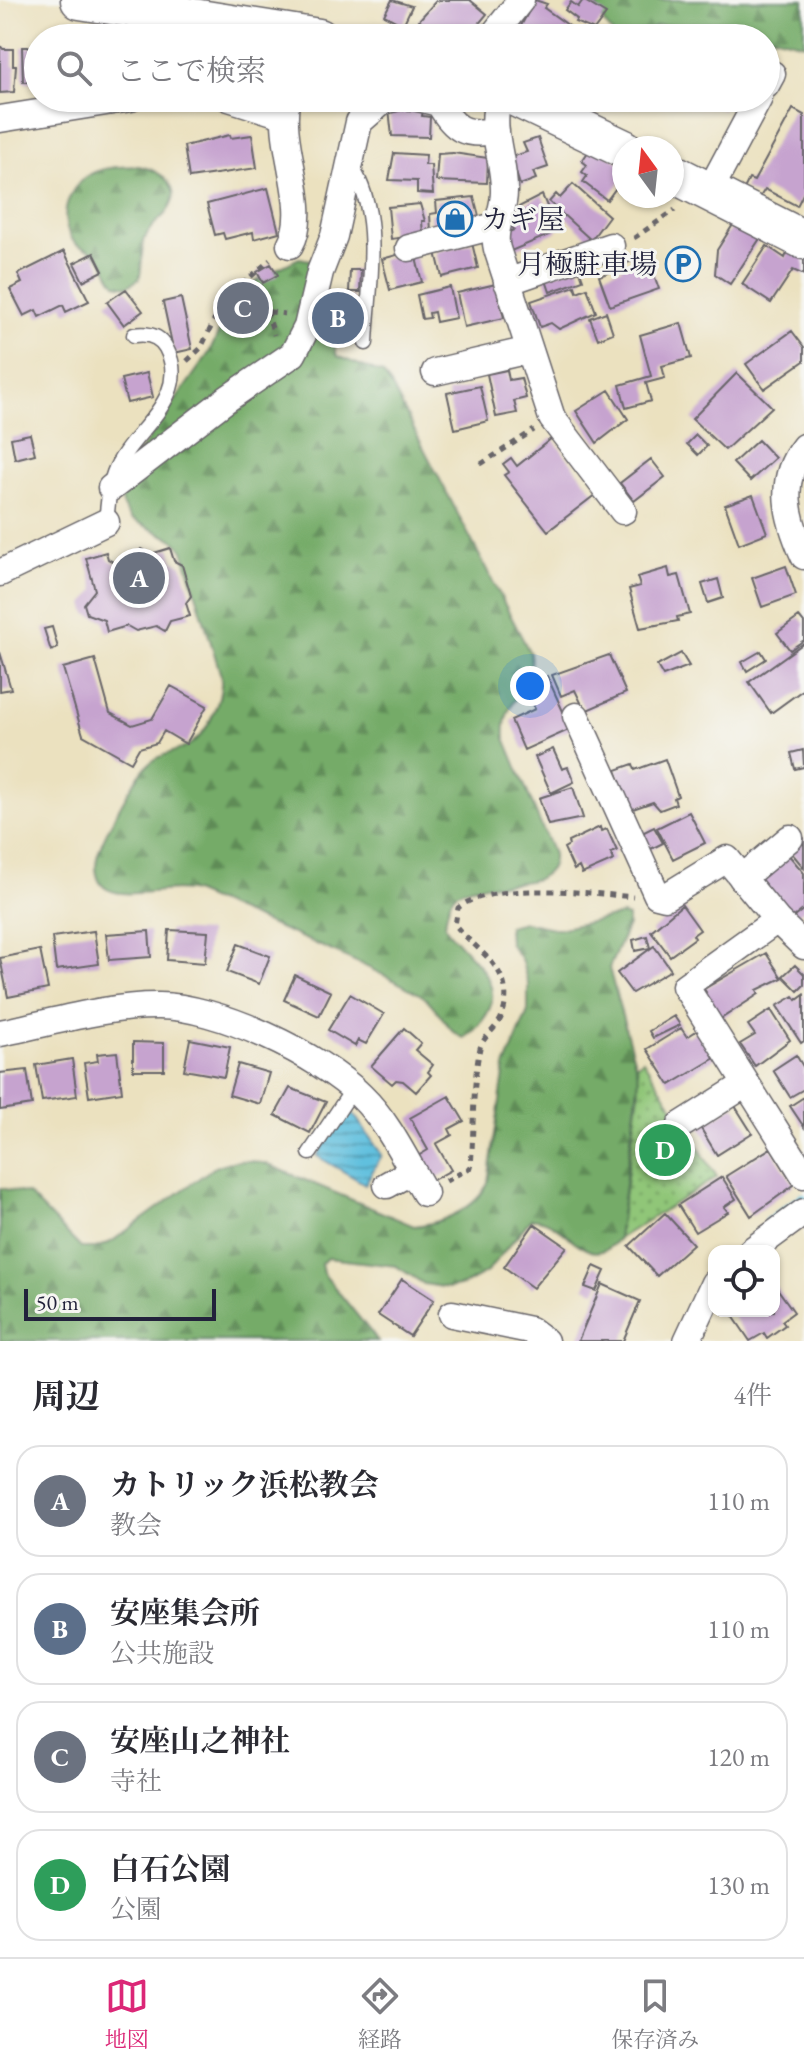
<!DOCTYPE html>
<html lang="ja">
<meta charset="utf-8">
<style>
:root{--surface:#fff;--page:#f7f7f7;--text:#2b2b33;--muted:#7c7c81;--line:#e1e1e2;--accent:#db2777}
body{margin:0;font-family:"EB Garamond","Noto Serif JP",serif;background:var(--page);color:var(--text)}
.controls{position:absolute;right:24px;bottom:24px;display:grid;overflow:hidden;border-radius:16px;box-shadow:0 2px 6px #0004}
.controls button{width:72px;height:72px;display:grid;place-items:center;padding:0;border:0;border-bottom:2px solid var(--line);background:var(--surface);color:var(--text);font:40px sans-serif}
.compass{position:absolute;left:612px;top:136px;width:72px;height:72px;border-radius:50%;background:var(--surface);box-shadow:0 2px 6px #0004;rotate:345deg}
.scale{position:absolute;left:24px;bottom:20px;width:192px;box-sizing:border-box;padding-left:8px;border:4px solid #22223b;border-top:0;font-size:22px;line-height:28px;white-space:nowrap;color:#22223b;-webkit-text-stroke:6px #f6f6f2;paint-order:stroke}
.you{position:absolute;left:530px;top:686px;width:28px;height:28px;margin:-20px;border:6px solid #fff;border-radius:50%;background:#1a73e8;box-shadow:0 0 0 12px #1a73e833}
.badge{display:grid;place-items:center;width:52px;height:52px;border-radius:50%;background:var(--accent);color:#fff;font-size:26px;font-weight:700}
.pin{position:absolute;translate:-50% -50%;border:4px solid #fff;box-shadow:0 2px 8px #0006}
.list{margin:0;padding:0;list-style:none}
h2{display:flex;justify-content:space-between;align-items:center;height:104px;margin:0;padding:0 32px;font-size:34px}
h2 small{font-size:26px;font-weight:400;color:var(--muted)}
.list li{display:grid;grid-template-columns:52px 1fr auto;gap:24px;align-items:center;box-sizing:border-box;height:112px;margin:0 16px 16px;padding:0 16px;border:2px solid var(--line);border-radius:24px}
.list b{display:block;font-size:30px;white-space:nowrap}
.list p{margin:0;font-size:26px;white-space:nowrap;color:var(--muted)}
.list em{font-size:26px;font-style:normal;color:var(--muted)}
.icon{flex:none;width:44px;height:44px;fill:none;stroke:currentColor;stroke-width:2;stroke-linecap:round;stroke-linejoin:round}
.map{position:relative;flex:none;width:804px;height:1341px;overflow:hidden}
.search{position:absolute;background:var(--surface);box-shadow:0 2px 6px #0004;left:24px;right:24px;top:24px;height:88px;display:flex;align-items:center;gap:20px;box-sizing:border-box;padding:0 28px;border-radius:44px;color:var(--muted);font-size:30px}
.sheet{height:616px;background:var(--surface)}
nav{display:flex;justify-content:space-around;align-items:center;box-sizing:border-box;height:112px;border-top:2px solid var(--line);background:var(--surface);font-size:22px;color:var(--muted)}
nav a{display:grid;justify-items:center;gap:4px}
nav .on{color:var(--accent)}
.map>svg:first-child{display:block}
</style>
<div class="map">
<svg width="804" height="1341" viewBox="0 0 804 1341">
<defs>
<pattern id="grass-dots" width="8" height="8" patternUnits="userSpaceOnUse" patternTransform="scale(2)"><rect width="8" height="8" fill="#90c678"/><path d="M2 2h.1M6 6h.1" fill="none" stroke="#75a064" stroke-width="1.8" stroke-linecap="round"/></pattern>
<pattern id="forest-firs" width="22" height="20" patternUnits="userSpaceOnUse" patternTransform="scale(2)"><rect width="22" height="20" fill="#74ab68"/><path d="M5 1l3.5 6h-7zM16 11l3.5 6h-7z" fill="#5f8b57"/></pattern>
<pattern id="water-rules" width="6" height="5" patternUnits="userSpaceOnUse" patternTransform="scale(2)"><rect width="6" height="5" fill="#60c0de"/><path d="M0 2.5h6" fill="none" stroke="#4f9cb5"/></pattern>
</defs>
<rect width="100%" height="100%" fill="#f6f6f2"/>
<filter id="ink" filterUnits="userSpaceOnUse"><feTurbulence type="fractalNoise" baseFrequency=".0125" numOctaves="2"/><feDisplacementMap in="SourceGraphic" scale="16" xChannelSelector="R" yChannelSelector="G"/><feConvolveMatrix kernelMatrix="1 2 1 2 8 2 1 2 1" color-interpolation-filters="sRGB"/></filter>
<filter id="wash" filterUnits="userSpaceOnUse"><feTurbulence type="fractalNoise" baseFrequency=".006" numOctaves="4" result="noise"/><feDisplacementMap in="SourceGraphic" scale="32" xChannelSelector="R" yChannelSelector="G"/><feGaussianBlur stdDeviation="1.8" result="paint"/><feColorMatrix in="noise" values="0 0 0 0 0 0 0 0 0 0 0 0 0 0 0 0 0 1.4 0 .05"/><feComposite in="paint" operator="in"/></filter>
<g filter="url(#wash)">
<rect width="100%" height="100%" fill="#ebe1bf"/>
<path fill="url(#grass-dots)" stroke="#59745a" stroke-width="2" d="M643,1060L717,1177L618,1239L639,1093L637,1064Z"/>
<path fill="url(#forest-firs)" stroke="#4b6652" stroke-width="2" d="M594,0H804V44L757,32L666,25L656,26L640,38H616L604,23Z
M139,166C162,171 186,188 166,213C159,221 150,226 146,236C139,251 144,265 139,279L128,286L116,284C108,275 105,259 95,253C85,246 77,249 70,236C58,212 71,182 95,172C108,166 125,167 139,166Z
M299,258L310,260L317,269L337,356L383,374L392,387L530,653C536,694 501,695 505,738L553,854C557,896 483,876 458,892C449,897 446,915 445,926C463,955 514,982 482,1021C477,1028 472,1034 464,1038C446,1031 438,1005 421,995C348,954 269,925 193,892C168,885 122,902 104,887C96,880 95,867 97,858C101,839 135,775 150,763C161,753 176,753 189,745C209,733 223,698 221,676L183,551L176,541L131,519L122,505L120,490L130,465L209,353L232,305L261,277Z
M622,915L628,917V925L609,968L639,1078L618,1239C586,1278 564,1215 531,1219L487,1272L463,1285L449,1288L424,1284L396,1266L327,1258L321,1264L323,1273L378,1341H0V1188L28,1194L81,1248H96L111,1242L213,1168C233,1159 247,1159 267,1164L414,1226C440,1224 478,1208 488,1182L505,1067L528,1011V984L521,959L509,943L508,926L524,922L558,929Z"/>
<path fill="url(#water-rules)" stroke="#41718c" stroke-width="2" d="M348,1106L382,1155L365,1184L317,1156Z"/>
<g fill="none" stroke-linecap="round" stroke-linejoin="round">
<path stroke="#60c0de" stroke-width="8" d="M768,1221L802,1197"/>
</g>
<g id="blocks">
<path fill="#c6a3cf" d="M392,0L412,6L403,25L384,15Z
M442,0H470L487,14L467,38H424L431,30L419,20L436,1Z
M535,0L547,4L544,8L572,28L567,34L573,38L516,35Z
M583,0L606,14L594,30L575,22L577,19L565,10L571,2L578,7Z
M651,29L676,33L675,38H650Z
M0,45L3,49H13V66H16L14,92L0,93Z
M22,47H38V82H23Z
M689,98H728L722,110L701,99L699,103Z
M389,109L423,111L422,116L430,117L429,137L392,136Z
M793,109L804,115V192L797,206L765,189L760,197L744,189L749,179L754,181Z
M230,135L231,138L252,135L257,168L189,178L184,146Z
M538,138L548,167L533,172L536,179L520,185L511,157L527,152L523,143Z
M592,146L624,165V177L607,200L583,182L587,176L582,172L587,165L582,161Z
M394,153L426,155L425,165H431L433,194L417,193V181L389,180Z
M453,153L488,158L487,183L436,181L438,154Z
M573,184L609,216L591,240L549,202L556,194L560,198Z
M268,188L279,232L254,239L253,232L225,239L223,233L215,235L207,204Z
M542,195L558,231L511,251L504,234L514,230L507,213Z
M474,197L481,224L431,232L430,214L437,213L436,201Z
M420,204L425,221H422L423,235L391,239L388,207Z
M736,220L761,237L730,284L715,274L717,250Z
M472,243L478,268L442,277L436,252Z
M791,244L804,250V275L793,270L771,303L742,284L767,246L785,258Z
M64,251L89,301L66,312L63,305L39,317L36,310L24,316L10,289L22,283L18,274Z
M94,253L103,271L83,281L74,263Z
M404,253L416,258L422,282L390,290L382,259Z
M648,258L659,289L610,306L599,276L622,268L621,264Z
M271,264L278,275L263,283L257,272Z
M578,266L583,280L550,292L545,277Z
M350,270H361L360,292H349Z
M496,284L504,318L464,327L457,293Z
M243,285L262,286L261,295L242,294Z
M575,286L577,292L587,288L596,312L559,329L551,323L540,327L531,301Z
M450,287L456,318L436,322L434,312L429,313L430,318L422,319L417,295Z
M126,289L143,311L124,325L107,302Z
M324,296L353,297L351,341L323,340Z
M181,298L192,349L174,353L163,302Z
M606,312L613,333L598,339L590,318Z
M681,323L691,358L662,366L665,378L646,383L651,401L626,408L620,385L651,376L640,335Z
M792,331L804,347V361L764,389L746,364Z
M507,370L509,380L521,378L526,398L514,401L517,413L496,417L487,374Z
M147,373L153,397L127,403L121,379Z
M737,373L772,407L725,450L692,419Z
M480,386L488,421L455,429L447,393Z
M609,390L628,419L597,443L576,411Z
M30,434L35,454L15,459L11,438Z
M696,435L707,446L698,455L687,444Z
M552,438L596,494L548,531L504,475L509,472L503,464L511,458L517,466Z
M758,440L775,458L750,481L733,463Z
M651,459L665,477L634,501L620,483Z
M753,495L767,533L739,544L725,505Z
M170,548L174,561L182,565L191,596L186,603L190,616L170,621L165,631L156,626L136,631L127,626L107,632L104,620L87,614L84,604L95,590L86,558L106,552L108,559L117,564L136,558L141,549L151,554Z
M786,566L796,595L762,607L752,578Z
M668,568L670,577L679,575L690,614L677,617L678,621L640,628L629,589L640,586L637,577Z
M718,579L723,598L708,603L702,584Z
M799,617L804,623V640L790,650L777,633Z
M52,627L58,648L51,651L44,629Z
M804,643V689L771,713L749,682Z
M761,651L766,659L747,671L742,662Z
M0,652L11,689L0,691Z
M681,653L689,666L663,676L657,666Z
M609,655L626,693L585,711L575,690L561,696L552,675Z
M95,659L110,713L132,725L152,719L171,686L207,706L186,744L164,731L157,743L139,748L131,762L83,735L63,668Z
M547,676L571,729L524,750L511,720L535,709L525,686Z
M553,749L562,769L568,767L574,782L551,793L535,757Z
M803,750L804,767L795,769L791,753Z
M665,759L678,796L674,798L676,804L660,810L653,802L630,810L616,770L633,764L635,770Z
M573,787L583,818L548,825L539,798Z
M689,812L705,843L673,859L657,828Z
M600,827L601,831L607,829L617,851L611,853L614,860L582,874L579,867L574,870L564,848L569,845L568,842Z
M654,827L663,843L647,851L638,835Z
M804,839V868L790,851Z
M787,853L804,873V909L790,920L756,878Z
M682,905L700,930L693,935L695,938L670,956L651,931Z
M169,930L208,932L205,963L167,960Z
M94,931L99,964L56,970L52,937Z
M149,931L151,957L109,960L106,934Z
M647,936L650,948L635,951L633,940Z
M238,944L270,956L259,984L227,972Z
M654,946L671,970L632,993L617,973Z
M40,950L48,989L8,997L0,958Z
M766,953L782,978L757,990L759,994L719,1020L703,995L706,992L704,989Z
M795,965L804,974V985L798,991L783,976Z
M295,975L331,992L319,1016L284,1000Z
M350,994L384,1014L366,1044L358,1040L355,1046L328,1030Z
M804,995V1041L801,1043L777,1006L794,996L797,1000Z
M771,1010L790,1040L755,1066L740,1044L755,1035L748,1025Z
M674,1016L680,1025L653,1038L649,1031Z
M404,1028L421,1043L415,1050L433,1065L428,1072L431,1075L416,1092L403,1081L396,1080L392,1084L371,1066Z
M681,1028L687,1037L698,1030L715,1058L670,1085L647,1049Z
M190,1039L230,1047L224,1077L184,1070Z
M133,1042L164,1043V1070H133Z
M117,1052L122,1092L89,1097L84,1063L98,1061L97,1054Z
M796,1055L804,1068V1089L790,1097L773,1070Z
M72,1059L77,1096L42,1101L36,1065Z
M238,1064L269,1073L260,1104L229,1095Z
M27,1070L32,1105L0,1110V1073Z
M290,1088L326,1102L310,1133L275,1115Z
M449,1096L464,1121L449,1129L452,1135L436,1144L451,1170L433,1180L418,1156L428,1150L410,1118Z
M804,1097V1127L790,1106Z
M735,1106L752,1133L717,1155L700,1127Z
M771,1148L794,1185L751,1216L726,1176Z
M722,1177L736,1199L724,1207L728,1212L695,1232L678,1205Z
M665,1213L693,1244L657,1276L629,1246Z
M534,1224L567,1247L533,1288L504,1267Z
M594,1266L605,1271L596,1291L585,1287Z
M402,1279L434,1300L410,1336L378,1315Z
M602,1284L640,1301L623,1341H578Z
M774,1284L794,1312L782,1321L785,1325L767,1338L764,1333L750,1341L731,1313L774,1311Z"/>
</g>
</g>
<g filter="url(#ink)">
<use href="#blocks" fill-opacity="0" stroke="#686569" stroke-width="2"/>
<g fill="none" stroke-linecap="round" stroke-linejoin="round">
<g stroke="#686569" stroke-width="17">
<path id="service" d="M351,166C384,216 368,286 366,343
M106,522C108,507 108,488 114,473C130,431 193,399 166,348C159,335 147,333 134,335
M310,1153L353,1089"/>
</g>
<g stroke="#686569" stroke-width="29">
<path id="minor" d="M491,38L521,0
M766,85L772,74
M229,98L283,115
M287,98C276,144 312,207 290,245
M418,98L439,103C454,130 465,136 496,131
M499,98C488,129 505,160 504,192C504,212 492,230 497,249L552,418L623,511
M0,119L131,98
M709,192L759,98
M409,248L487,228L496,231
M507,282L611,246
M435,372L529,350
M804,447C777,481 787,518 804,556
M111,488L227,399L293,354L307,327L320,272L334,236L359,122L383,101L395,98
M0,573L106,522
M576,716L657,895L665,897L727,859L777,920L804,946
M742,878L790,838
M777,920L685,986L804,1175
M0,1033C51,1023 105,1006 157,1006C216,1005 320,1055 361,1096C389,1123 406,1161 425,1193
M681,1125L746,1084
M387,1185L412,1171
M751,1251L804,1212
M452,1314L530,1330L545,1341
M687,1341L714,1283"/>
</g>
<g stroke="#686569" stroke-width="41">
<path id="secondary" d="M80,0L319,38
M517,98L624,149
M672,173L804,240"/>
</g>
<path stroke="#686569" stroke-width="5" stroke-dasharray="6 6" stroke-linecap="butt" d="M634,238L675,210
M257,310L285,314
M267,311L274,335
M187,361L201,348L224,300L270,260
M481,464L534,430
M446,1181L471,1167C474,1129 472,1085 480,1048C483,1037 496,1029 501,1018C520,972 478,953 455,925L458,908C490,881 592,893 633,897"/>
<use href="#service" stroke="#fff" stroke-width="14"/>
<use href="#minor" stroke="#fff" stroke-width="26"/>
<use href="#secondary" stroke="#fff" stroke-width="38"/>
</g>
</g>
<defs>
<g id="shop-ring" transform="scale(1.8)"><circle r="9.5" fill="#f6f6f2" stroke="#1f6fb2" stroke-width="1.5"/><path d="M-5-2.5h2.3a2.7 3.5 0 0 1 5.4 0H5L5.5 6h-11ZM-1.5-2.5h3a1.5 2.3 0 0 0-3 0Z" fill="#1f6fb2"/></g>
<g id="parking-ring" transform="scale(1.8)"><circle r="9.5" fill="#f6f6f2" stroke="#1f6fb2" stroke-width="1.5"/><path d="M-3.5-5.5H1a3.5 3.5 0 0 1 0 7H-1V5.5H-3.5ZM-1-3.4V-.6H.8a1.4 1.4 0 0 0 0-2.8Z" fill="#1f6fb2"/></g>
</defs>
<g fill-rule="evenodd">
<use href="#shop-ring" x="455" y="219"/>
<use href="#parking-ring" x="683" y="264"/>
</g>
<g text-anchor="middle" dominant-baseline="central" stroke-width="6" stroke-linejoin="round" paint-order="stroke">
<g font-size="28" fill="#22223b" stroke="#f6f6f2" text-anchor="start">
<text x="481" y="219">カギ屋</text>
<text x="657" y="264" text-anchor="end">月極駐車場</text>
</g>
</g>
</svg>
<div class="controls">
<button><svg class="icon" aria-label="locate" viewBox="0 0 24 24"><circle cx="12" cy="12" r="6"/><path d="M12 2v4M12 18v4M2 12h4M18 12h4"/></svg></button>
</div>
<svg class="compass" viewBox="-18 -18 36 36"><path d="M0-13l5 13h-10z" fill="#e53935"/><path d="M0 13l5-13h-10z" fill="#7c7c81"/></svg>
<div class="scale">50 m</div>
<div class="you"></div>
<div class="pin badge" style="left:139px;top:578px;background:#6b7280">A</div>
<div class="pin badge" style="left:338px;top:318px;background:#5c6f8a">B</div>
<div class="pin badge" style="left:243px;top:308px;background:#6b7280">C</div>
<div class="pin badge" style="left:665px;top:1150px;background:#2e9e5b">D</div>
<div class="search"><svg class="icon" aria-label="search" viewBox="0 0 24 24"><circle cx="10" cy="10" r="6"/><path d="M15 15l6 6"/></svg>ここで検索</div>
</div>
<section class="sheet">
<h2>周辺<small>4件</small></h2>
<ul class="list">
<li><span class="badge" style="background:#6b7280">A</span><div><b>カトリック浜松教会</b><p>教会</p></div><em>110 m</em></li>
<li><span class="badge" style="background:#5c6f8a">B</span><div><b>安座集会所</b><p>公共施設</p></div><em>110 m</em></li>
<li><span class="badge" style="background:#6b7280">C</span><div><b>安座山之神社</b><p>寺社</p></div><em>120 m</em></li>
<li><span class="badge" style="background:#2e9e5b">D</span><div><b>白石公園</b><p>公園</p></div><em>130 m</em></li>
</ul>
</section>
<nav>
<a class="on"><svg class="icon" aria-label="map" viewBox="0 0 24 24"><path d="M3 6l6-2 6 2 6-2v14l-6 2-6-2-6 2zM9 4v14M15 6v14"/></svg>地図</a>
<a><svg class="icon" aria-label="directions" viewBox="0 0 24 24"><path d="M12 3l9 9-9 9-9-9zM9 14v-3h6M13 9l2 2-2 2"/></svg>経路</a>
<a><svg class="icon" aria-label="saved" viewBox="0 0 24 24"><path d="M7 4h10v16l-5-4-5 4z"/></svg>保存済み</a>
</nav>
